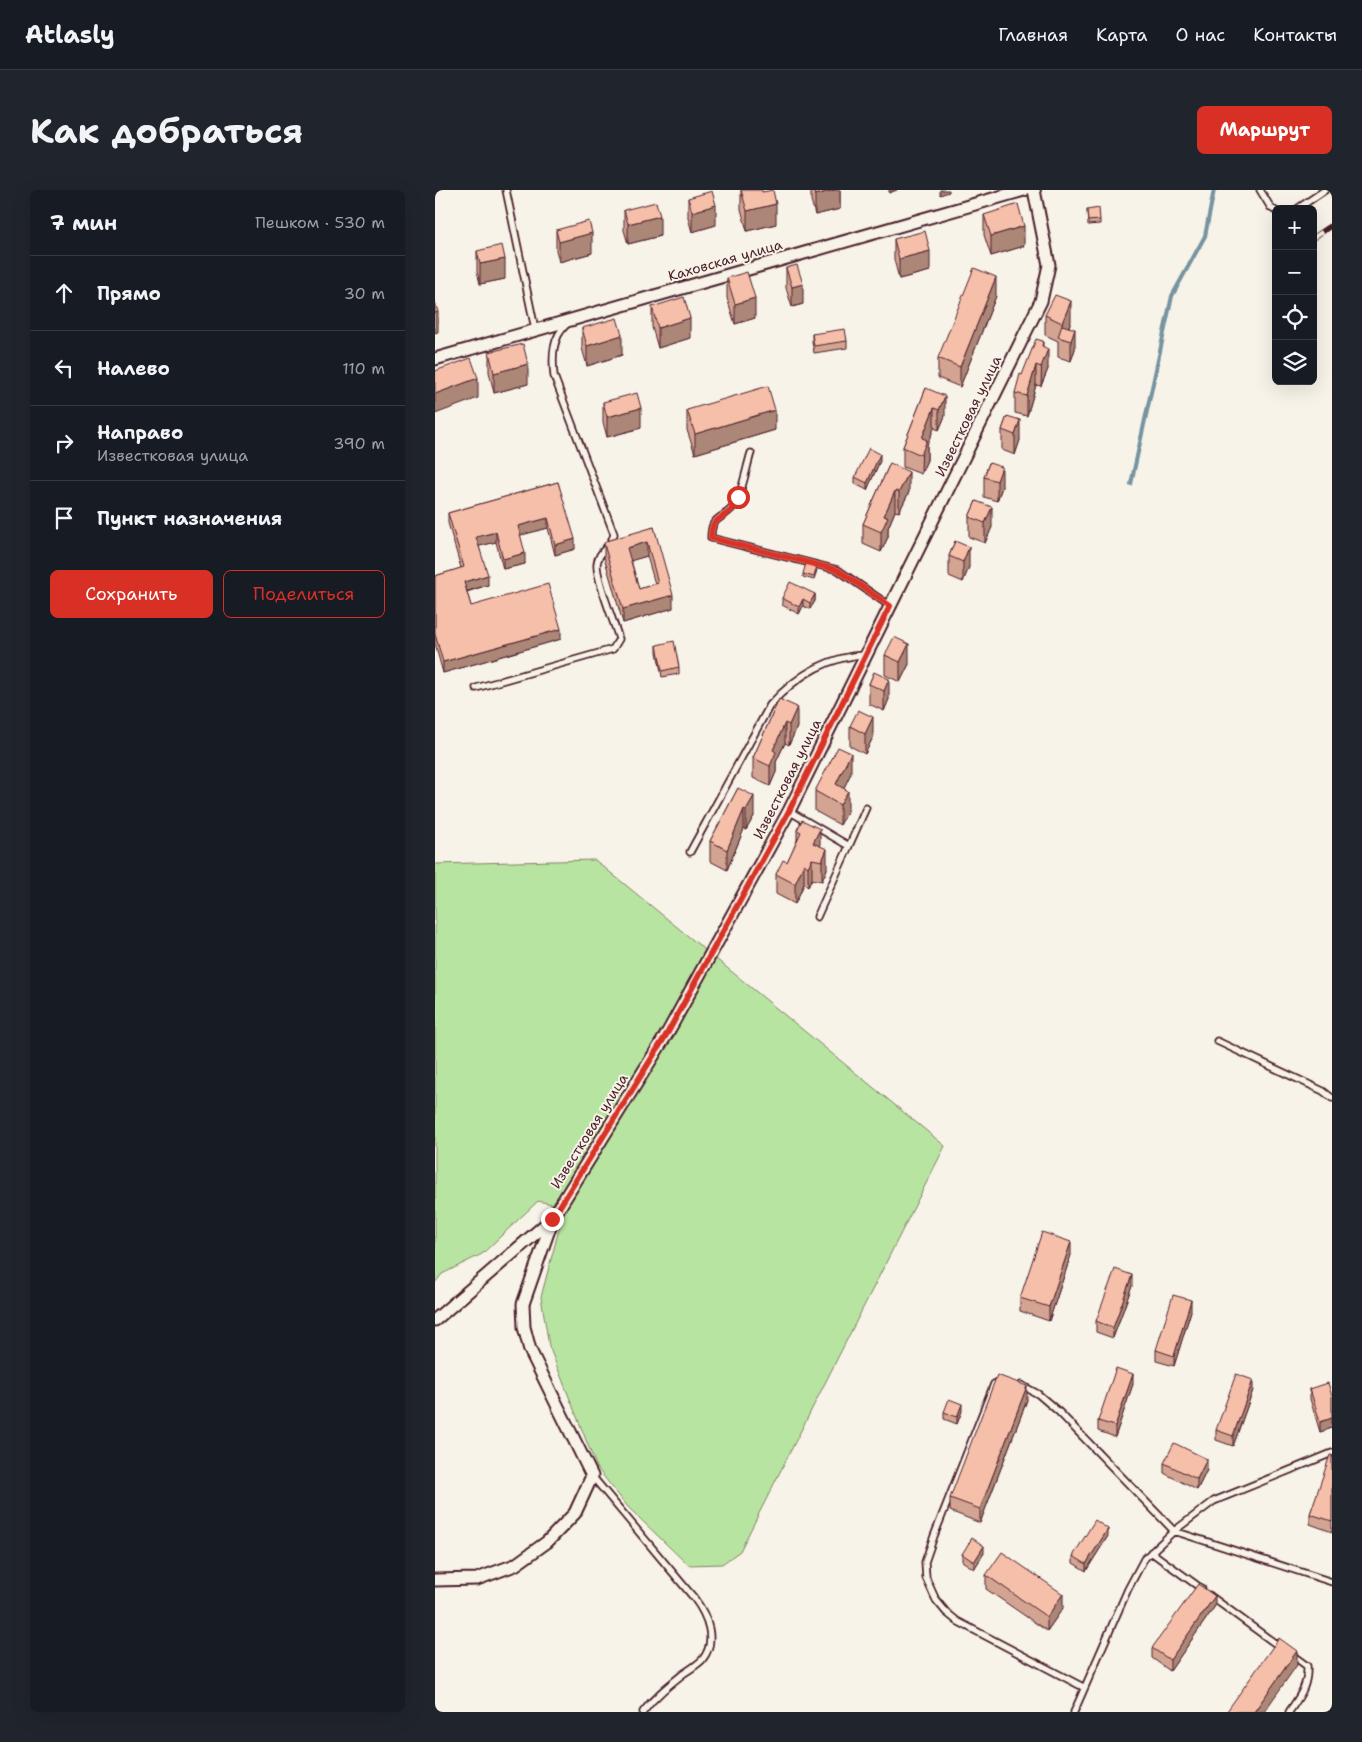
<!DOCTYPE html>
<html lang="ru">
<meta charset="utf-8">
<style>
:root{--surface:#171b24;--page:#20242c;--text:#f1f3f6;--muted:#9ea1a6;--line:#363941;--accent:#d93025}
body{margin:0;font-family:"Shantell Sans",sans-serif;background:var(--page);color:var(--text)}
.controls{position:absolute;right:15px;top:15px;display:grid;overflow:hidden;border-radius:8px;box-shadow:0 5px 20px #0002}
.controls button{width:45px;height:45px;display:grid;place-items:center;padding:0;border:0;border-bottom:1px solid var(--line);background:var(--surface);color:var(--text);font:25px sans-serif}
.stop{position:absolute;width:15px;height:15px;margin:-11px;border:4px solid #d93025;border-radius:50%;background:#fff}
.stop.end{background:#d93025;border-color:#fff;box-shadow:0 1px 5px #0008}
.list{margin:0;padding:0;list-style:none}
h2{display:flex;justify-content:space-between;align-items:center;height:65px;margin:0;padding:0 20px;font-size:21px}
h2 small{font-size:16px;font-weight:400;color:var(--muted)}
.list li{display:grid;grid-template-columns:32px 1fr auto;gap:15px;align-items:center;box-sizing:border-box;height:75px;padding:0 20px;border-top:1px solid var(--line)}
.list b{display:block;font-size:19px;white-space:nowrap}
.list p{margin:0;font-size:16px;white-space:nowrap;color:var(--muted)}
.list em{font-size:16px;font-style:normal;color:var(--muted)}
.actions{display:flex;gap:10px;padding:15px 20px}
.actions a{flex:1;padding:11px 0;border:1px solid var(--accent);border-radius:8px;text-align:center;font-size:18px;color:var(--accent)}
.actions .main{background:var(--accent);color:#fff}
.icon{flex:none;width:28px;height:28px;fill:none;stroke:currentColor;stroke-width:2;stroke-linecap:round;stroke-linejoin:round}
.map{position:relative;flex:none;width:897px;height:1522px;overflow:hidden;border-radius:8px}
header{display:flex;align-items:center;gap:30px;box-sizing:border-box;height:70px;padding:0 25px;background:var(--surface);border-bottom:1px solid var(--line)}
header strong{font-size:24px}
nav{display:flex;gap:28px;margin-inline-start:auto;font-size:18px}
.intro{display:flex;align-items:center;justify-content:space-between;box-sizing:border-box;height:120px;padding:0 30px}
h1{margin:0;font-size:35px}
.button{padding:12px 22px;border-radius:8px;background:var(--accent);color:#fff;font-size:18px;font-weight:700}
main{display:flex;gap:30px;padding:0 30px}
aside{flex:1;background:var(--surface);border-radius:8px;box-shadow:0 5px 20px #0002}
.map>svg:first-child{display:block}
</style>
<header>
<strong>Atlasly</strong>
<nav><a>Главная</a><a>Карта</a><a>О нас</a><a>Контакты</a></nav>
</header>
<div class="intro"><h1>Как добраться</h1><a class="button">Маршрут</a></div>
<main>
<aside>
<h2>7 мин<small>Пешком · 530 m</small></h2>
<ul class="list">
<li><svg class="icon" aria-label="ahead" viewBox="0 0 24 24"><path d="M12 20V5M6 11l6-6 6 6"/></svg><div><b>Прямо</b></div><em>30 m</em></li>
<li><svg class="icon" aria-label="left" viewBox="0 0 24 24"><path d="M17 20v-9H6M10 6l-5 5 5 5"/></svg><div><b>Налево</b></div><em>110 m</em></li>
<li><svg class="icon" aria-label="right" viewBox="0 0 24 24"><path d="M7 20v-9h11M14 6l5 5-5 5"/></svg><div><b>Направо</b><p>Известковая улица</p></div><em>390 m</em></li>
<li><svg class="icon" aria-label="arrive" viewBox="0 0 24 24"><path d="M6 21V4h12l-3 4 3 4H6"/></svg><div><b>Пункт назначения</b></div></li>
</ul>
<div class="actions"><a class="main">Сохранить</a><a>Поделиться</a></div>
</aside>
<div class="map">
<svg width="897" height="1522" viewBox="0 0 897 1522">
<rect width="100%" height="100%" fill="#f7f3e8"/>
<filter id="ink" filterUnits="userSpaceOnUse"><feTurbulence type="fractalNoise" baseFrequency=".02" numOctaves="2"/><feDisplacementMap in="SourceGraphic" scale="10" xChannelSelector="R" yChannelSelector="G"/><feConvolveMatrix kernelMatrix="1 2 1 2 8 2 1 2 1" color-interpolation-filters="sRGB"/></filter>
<g filter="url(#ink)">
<path fill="#b8e4a1" stroke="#818266" d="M160,670L510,956L305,1361L287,1374L253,1375L193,1317L162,1278L114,1156L106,1107L130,1017L103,1011L47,1064L7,1084L0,1093V674Z"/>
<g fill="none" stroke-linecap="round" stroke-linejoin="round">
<path stroke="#7493a0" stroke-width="4" d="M696,294L737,106L770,46L779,0"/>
<g stroke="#4a1f2b" stroke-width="9">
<path id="service" d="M71,0L100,139
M825,0L836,18L841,21
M862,19L890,0
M316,263C311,278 306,312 294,321C282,331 276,329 276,348L403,380L455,416
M41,498L178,459L184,449C179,432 161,389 162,374C163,361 177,356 179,344L119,186C117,167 117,147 132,134
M354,621L414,656L382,727
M414,656L431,618
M255,662L335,515C361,486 393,466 431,465
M782,851L888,901L897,908
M565,1191L559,1194L499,1346L490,1372L491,1388L501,1410L511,1422L522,1431L648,1497
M586,1195L603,1204L624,1222L739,1341L779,1311L897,1263
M157,1286L259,1408C272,1425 283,1451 267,1470C262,1475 254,1480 248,1484C233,1496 219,1507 208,1522
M716,1362L767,1399
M774,1405L845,1457
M639,1522L693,1399L709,1369L739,1341L897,1392
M854,1522C865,1506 873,1496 872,1476L857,1465"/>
</g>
<g stroke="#4a1f2b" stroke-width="15">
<path id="minor" d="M0,169L589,0
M0,1130L117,1029L233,842L354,621L606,111L614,75L599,0
M0,1390L42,1389L80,1375L112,1352L140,1323L157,1286L95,1160L89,1137L88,1114L117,1031"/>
</g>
<use href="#service" stroke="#f7f3e8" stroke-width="5.5"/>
<use href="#minor" stroke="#f7f3e8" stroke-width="11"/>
<g stroke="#4a1f2b" stroke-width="5.5">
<path id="rail" d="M878,48L897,35"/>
</g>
<use href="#rail" stroke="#f7f3e8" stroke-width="4" stroke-dasharray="11" stroke-linecap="butt"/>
</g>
<path fill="#d4a492" stroke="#4a1f2b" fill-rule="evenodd" d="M306,0L341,34L312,41L306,19Z
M376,0H405V19L380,25L376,10Z
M253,8L281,35L257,42L253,28Z
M189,20L225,46L193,54L189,40Z
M652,20L665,30V34L653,35Z
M549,25L589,56L556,66L549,45Z
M121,40L157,63L124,72L121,60Z
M459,49L495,81L464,89L459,69Z
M42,61L70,89L45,94L42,81Z
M351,78L368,114L357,117L351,98Z
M292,88L320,128L300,134L292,108Z
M561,106L525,197L503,188V168Z
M217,117L255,148L223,158L217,137Z
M610,125L636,131L634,137L640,159L636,171L623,167V151L610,145Z
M147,138L187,165L152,176L147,158Z
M377,144L412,151V158L379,163L377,151Z
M608,157L613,179L606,196L601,195L592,226L580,223V203L587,185Z
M54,162L93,194L59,203L54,182Z
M491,198L510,226L504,240L499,238L492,255V270L486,284L468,277V257Z
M168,212L206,238L172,247L168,232Z
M252,220L340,240L260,264L252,240Z
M572,226L585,250L580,265L567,260V240Z
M445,271L432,300L420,294V287Z
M455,273L474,302L464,322L460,321L453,338V347L446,362L428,354V334Z
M554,273L567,297L562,311L549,307V287Z
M123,292L140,359L120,365L113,338L85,345L90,374L68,379L61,352L44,356L53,395L32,402L36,416L126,449L8,483L0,454V386L26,378L13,333V323Z
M541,311L557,337L550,353L534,347V327Z
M219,337L238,418L188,433L169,367V354ZM212,366L220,394L204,399L196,370Z
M520,351L534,377L528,392L514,386V366Z
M382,380L379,390L368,387V384Z
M380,404V411L375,419L368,416L364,424L347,415V408Z
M222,455L244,477V484L227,487L222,462Z
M450,465L474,474L465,492L450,485Z
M439,482L454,509L449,521L434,514V494Z
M344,509L362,537L354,555L350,553L341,572V582L335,596L318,588V568Z
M415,536L438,547L430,564L415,556Z
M416,583L408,598L413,621L405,635L380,621V601Z
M303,598L319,626L311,640L309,639L292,680L275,671V651Z
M367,630L385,656L392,679L387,691L377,689L373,697L369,694L360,714L341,704V684L352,672L362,651V640Z
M636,1065L614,1131L585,1121V1108Z
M697,1096L678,1148L661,1142V1131Z
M756,1121L739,1176L721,1171V1160Z
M698,1194L680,1247L663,1241V1231Z
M875,1199L897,1206V1238L885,1242L875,1209Z
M818,1200L798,1256L781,1250V1240Z
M592,1210L545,1333L515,1321V1308Z
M527,1221L522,1234L509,1229V1222Z
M897,1265V1342L875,1334V1324Z
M729,1273L772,1280L762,1300L729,1283Z
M673,1346L651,1381L638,1373V1366Z
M549,1363L539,1379L527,1371V1364Z
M551,1385L628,1418L612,1441L551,1399Z
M780,1416L735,1481L717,1468V1458Z"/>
<path fill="#ac8677" stroke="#4a1f2b" d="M399,0H405V19L380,25V5Z
M454,0H462L454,3Z
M505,0H514V2L505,5Z
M341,14V34L312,41V21Z
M281,15V35L257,42V22Z
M225,26V46L193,54V34Z
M589,36V56L556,66V46Z
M157,43V63L124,72V52Z
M495,61V81L464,89V69Z
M70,69V89L45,94V74Z
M561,87V106L525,197V177Z
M368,94V114L357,117V97Z
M320,108V128L300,134V114Z
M636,111V131L629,149L627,148V133Z
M3,122V142L0,143V123Z
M255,128V148L223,158V138Z
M640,139V159L636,171V151Z
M187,145V165L152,176V156Z
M608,151V171L613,159V179L606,196L607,156Z
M93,174V194L59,203V183Z
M601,175V195L592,226V206Z
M43,188V208L0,224V204Z
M510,206V226L504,240V220Z
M206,218V238L172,247V227Z
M499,218V238L492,255V270L486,284L487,248Z
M340,220V240L260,264V244Z
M585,230V250L580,265V245Z
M445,264V271L432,300V293Z
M567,277V297L562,311V291Z
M474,282V302L464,322V302Z
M460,301V321L453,338V347L446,362V342L449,326Z
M557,317V337L550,353V333Z
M113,328V338L83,346V336Z
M61,342V352L41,357V347Z
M140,349V359L120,365V355Z
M212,352V366L192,372V358Z
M534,357V377L528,392V372Z
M90,363V374L68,379V369Z
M53,385V395L29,402V392Z
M380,404V411L375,419V413Z
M238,405V418L188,433V419Z
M368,409V416L364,424V417Z
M126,439V449L8,483V472Z
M474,454V474L465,492V472Z
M454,489V509L449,521V501Z
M362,517V537L354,555V535Z
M438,527V547L430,564V544Z
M350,533V553L341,572V582L335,596V576L338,560Z
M416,563V583L402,613L401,594Z
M413,601V621L405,635V615Z
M319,606V626L311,640V620Z
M309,619V639L292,680V660Z
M385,639V659L378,653Z
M392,659V679L387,691V671Z
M377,669V689L373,697V677Z
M369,674V694L360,714V694Z
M636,1052V1065L614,1131V1117Z
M697,1085V1096L678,1148V1138Z
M756,1110V1121L739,1176V1166Z
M698,1184V1194L680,1247V1236Z
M818,1190V1200L798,1256V1246Z
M592,1196V1210L545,1333V1319Z
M527,1214V1221L522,1234V1227Z
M897,1228V1238L885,1242V1232Z
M772,1269V1280L762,1300V1289Z
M673,1339V1346L651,1381V1374Z
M549,1356V1363L539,1379V1372Z
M628,1404V1418L612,1441V1427Z
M780,1406V1416L735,1481V1470Z
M862,1461V1475L829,1522H819Z"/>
<path fill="#f6bfaa" stroke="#4a1f2b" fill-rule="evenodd" d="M306,0H327V2L338,0L341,14L312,21Z
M378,0H399L380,5Z
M277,1L281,15L257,22L253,8Z
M221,12L225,26L193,34L189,20Z
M583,14L589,36L556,46L549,25Z
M664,18L665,30L653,31L652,20Z
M154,31L157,43L124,52L121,40Z
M490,41L495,61L464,69L459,49Z
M67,55L70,69L45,74L42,61Z
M362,75L368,94L357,97L351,78Z
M539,78L561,87L525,177L503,168Z
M312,82L320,108L300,114L292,88Z
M620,105L636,111L627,133L610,125Z
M249,107L255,128L223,138L217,117Z
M0,111L3,122L0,123Z
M182,128L187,145L152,156L147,138Z
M627,135L640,139L636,151L623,147Z
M410,139L412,151L379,156L377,144Z
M601,149L608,151L607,156L613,159L606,177L601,175L592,206L580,203L585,184L587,185Z
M88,154L93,174L59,183L54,162Z
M36,168L43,188L0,204V181Z
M333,196L340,220L260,244L252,220Z
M491,198L510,206L504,220L499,218L487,248L492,250L486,265L468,257Z
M202,203L206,218L172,227L168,212Z
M572,226L585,230L580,245L567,240Z
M434,258L445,264L432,293L420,287Z
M455,273L474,282L464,302L460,301L449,326L453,327L446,342L428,334Z
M554,273L567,277L562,291L549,287Z
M123,292L140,349L120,355L113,328L83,336L90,363L68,369L61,342L41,347L53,385L29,392L36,416L113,394L126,439L8,472L0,444V386L29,377L13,323Z
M541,311L557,317L550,333L534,327Z
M219,337L238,405L188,419L169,354L171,351ZM212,352L223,393L204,399L192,358Z
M520,351L534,357L528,372L514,366Z
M371,373L382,376L379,387L368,384Z
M355,392L380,404L375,413L368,409L364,417L347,408Z
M459,447L474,454L465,472L450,465Z
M239,451L244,477L227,481L222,455Z
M439,482L454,489L449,501L434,494Z
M344,509L362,517L354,535L350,533L338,560L341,562L335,576L318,568Z
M423,520L438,527L430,544L415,536Z
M403,557L416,563L401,594L413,601L405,615L380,601Z
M303,598L319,606L311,620L309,619L292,660L275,651Z
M367,630L385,639L378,653L392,659L387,671L377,669L373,677L369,674L360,694L341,684L348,670L352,672L366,642L362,640Z
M607,1042L636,1052L614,1117L585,1108Z
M680,1079L697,1085L678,1138L661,1131Z
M738,1105L756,1110L739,1166L721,1160Z
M681,1178L698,1184L680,1236L663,1231Z
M801,1184L818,1190L798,1246L781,1240Z
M562,1185L592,1196L545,1319L515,1308Z
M893,1193L897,1206V1228L885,1232L875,1199Z
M514,1209L527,1214L522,1227L509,1222Z
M739,1253L772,1269L762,1289L729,1273Z
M895,1265H897V1331L875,1324Z
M660,1330L673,1339L651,1374L638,1366Z
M537,1348L549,1356L539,1372L527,1364Z
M567,1362L628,1404L612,1427L551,1385Z
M763,1394L780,1406L735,1470L717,1458Z
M844,1448L862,1461L819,1522H794L792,1521Z"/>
</g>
<g fill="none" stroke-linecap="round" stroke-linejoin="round" filter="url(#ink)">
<path stroke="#d93025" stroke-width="6" d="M117,1029L233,842L354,621L455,416L403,380L276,348C276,330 282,331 294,322C298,319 300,312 303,307"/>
</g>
<g text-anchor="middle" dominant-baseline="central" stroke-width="4" stroke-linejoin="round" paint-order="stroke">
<g font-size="14" fill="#4a1f2b" stroke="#f7f3e8">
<text transform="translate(290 70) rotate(-16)">Каховская улица</text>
<text transform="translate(533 226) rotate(-64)">Известковая улица</text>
<text transform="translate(352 589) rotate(-63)">Известковая улица</text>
<text transform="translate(154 941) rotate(-58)">Известковая улица</text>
</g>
</g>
</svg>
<div class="controls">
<button>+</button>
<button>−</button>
<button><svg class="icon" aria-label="locate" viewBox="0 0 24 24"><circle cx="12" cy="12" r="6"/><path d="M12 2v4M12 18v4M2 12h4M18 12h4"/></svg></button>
<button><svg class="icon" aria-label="layers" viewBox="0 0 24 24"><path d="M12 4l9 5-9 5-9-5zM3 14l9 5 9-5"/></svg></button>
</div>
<div class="stop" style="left:303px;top:307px"></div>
<div class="stop end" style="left:117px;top:1029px"></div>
</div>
</main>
